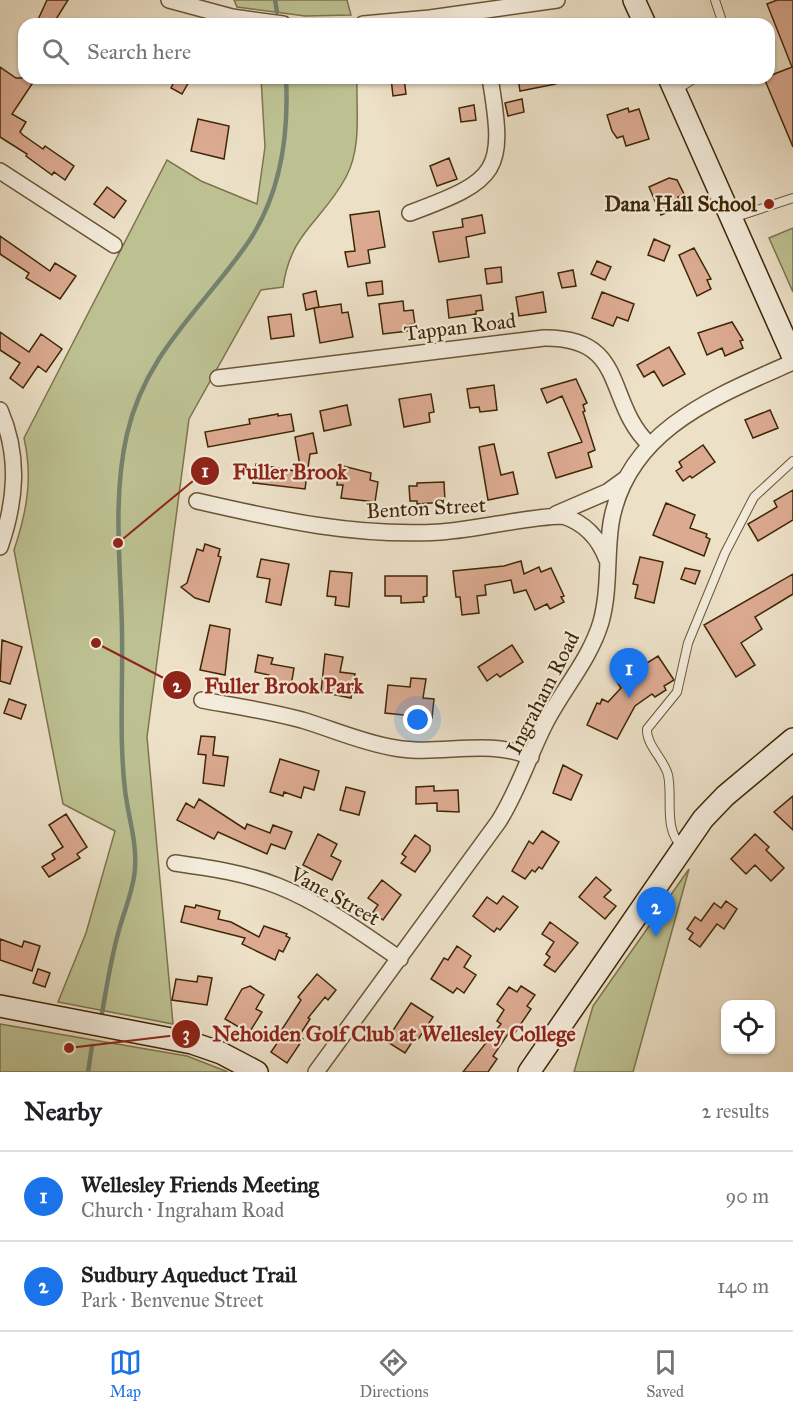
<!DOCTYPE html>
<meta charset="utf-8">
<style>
:root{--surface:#fff;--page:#f6f6f6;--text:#202124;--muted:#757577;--line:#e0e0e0;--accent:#1a73e8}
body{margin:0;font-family:"IM FELL Great Primer",serif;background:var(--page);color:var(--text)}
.controls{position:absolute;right:18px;bottom:18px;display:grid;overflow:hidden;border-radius:12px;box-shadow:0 2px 4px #0004}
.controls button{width:54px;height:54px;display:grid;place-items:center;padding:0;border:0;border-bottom:2px solid var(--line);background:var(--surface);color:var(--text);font:30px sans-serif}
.you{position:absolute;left:418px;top:720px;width:21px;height:21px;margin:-15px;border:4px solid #fff;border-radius:50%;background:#1a73e8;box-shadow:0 0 0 9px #1a73e833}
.badge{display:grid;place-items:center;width:39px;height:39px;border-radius:50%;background:var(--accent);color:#fff;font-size:20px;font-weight:700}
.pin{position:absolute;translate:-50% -50px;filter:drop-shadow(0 2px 3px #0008)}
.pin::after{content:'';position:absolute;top:32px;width:21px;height:18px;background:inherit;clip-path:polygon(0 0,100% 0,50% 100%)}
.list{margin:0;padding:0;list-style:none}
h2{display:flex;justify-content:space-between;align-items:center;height:78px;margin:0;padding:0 24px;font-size:26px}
h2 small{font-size:20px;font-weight:400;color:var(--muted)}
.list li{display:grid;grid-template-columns:39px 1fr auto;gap:18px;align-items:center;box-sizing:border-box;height:90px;padding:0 24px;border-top:2px solid var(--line)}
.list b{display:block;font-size:22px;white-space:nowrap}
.list p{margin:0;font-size:20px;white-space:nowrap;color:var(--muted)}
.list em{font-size:20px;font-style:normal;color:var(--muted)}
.icon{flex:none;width:33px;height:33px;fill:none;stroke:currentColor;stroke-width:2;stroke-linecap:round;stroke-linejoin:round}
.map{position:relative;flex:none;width:793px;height:1072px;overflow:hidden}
.search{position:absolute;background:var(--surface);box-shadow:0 2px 4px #0004;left:18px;right:18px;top:18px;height:66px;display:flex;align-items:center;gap:15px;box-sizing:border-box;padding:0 21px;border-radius:18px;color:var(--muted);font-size:22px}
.sheet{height:258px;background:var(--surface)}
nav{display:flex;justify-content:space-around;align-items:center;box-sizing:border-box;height:84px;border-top:2px solid var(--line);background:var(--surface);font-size:16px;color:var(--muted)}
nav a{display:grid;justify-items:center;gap:3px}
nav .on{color:var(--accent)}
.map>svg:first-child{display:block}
</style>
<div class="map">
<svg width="793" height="1072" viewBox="0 0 793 1072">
<rect width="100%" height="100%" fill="#ece0c7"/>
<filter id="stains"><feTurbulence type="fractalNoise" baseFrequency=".00333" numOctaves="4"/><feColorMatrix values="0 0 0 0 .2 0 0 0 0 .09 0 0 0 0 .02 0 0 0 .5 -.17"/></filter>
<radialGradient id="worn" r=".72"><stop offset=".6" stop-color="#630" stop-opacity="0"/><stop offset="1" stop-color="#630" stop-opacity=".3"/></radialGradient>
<path fill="#bdc192" stroke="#7e744c" stroke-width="1.5" d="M234,0H347L351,15L305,16L237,7Z
M261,78H357C356,111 362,147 346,177C322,222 291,231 283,287L261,290L189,419L147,737L173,1024L58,1002L86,933L115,831L63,804L14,550C27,511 33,478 24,438L167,160L201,181L257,204L265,147Z
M793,228V292L769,238Z
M689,869L633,1072H574L593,1006Z
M0,1024L187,1056L228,1072H0Z"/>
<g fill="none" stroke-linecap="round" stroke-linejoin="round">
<path stroke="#75816e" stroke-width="4.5" d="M275,0L277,12
M102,1013C107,985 111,958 119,930C124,911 134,889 135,868C137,842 128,816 125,790C119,738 123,684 122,632C121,566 112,499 127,434C146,352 202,309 247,244C281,195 289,136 286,78
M88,1072L92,1046"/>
</g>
<path fill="#dcaa91" stroke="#3e2705" stroke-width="1.5" d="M47,0H68L53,24H36Z
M777,0H793V147L764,78L792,67L767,4Z
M0,67L16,78H36L12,114L26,122L20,132L23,135L43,149L45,146L74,166L65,180L54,172L52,175L26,156L27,154L0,137Z
M176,78H191L182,94L171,88Z
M391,78H404L406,94L393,96Z
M518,78H555L556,84L520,91Z
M522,99L524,112L508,116L505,103Z
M474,105L476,120L461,122L459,108Z
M628,108L629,112L639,109L649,139L626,146L623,136L617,138L612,131L607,115Z
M198,119L229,126L224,159L191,151Z
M449,158L457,179L437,186L430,166Z
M669,178L677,180L684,194L678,197L682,206L661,215L649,187Z
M107,187L126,201L114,218L94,204Z
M379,211L385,247L368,250L370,263L348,267L345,252L355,251L350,215Z
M482,215L485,233L466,237L469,257L439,262L433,232L463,227L462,219Z
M0,236L50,271L55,263L76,276L60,299L26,278L29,273L0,254Z
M654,239L670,246L664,261L648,255Z
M694,248L711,279L707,280L711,289L697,296L679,255Z
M597,261L611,267L605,280L591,274Z
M501,267L502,282L487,284L485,269Z
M573,270L576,286L562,288L558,273Z
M382,281L383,294L368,296L366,283Z
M316,291L319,307L314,308L341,304L342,313L348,312L353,337L320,343L314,308L306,310L303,294Z
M543,292L546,312L519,316L516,297Z
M602,292L634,304L628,321L617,317L613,326L592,318Z
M481,295L483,310L476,311V314L449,318L447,300Z
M403,301L404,311L413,310L415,324L407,325L408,331L383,334L379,304Z
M291,314L294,336L271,339L268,317Z
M732,322L743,340L740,341L743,348L725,356L722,348L707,355L698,333Z
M0,332L29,352L41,334L62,349L46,372L38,366L23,388L10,378L20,363L0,350Z
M669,347L685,374L663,386L654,371L644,377L637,365Z
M576,379L587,403L583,405L585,411L583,412L595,450L588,453L592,467L556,478L548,453L582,442L562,396L547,403L541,389Z
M494,385L497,410L480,412L479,407L470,408L467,389Z
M431,394L434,412L429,413L430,422L404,427L399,399Z
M347,405L351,425L324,431L320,411Z
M770,410L778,428L753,438L745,420Z
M278,414V416L291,414L294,431L208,447L205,432L250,424L249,419Z
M313,433L317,453L310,454L305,489L253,483L256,464L301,472L295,437Z
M494,444L501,475L513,472L518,494L488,500L479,447Z
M703,445L715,462L692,478L690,476L683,481L676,471L682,467L679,462Z
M339,465L371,473L370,480L378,482L375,502L341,498L343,485H337Z
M444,482L445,502L417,504V501H410L409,486H417V483Z
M793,490V520L758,541L748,524L777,507L774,501Z
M666,503L695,515L690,528L707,534L706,537L710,539L704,556L653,535Z
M205,544L220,549L218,556L221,557L209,602L195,598L181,587L187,583L197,549L203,551Z
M640,557L663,562L654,603L635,598L638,585L633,584Z
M261,559L289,564L281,605L266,602L270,579L257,577Z
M521,561L524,574L539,567L541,572L551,568L564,596L561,597L564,602L550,609L547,604L535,610L526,590L514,593L511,580L485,585L486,595L477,596L479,613L462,615L460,597H456L453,571L504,566Z
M685,568L700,571L695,584L681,579Z
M330,571L352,573L349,607L335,605L336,597L327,596Z
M793,574V594L755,617L762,629L741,643L755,665L736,677L704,625Z
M385,576H427V596L423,597L424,602L401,603V596H385Z
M210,625L230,629L225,675L200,670Z
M2,640L22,647L10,684L0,681Z
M512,645L523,662L500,677L497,674L487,681L478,667Z
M325,654L343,657L340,672L355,674L351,698L321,692Z
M258,655L273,658L271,664L294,668L291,686L267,682L269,675L255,672Z
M658,656L674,680L664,686L666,690L655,697L652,694L635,706L617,739L587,725L597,703L600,704L602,699L608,702L621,688L617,682Z
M411,678L426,679L423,698L434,699L432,718L385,713L388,685L410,687Z
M9,699L26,705L21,719L4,713Z
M201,736L215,737L213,755L228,757L224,786L203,783L206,755L198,754Z
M280,759L319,771L314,790L304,787L301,798L284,792L283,796L270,792Z
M563,765L582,775L571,800L553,793Z
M434,786V791L458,790L459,812L437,811V803L416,804V787Z
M346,787L365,792L359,815L340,810Z
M793,796V830L774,812Z
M199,799L245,829L247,824L270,833L273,825L292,832L285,849L271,844L267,854L218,832L214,839L177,820L186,803L194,808Z
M66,814L87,847L77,854L80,858L49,877L42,867L55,859L52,854L63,847L49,825Z
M542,831L559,842L542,869L539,867L535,872L532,870L525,879L512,871L529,841L533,844Z
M318,834L337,844L331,856L341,861L332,880L303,865Z
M755,834L769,847L766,850L784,868L771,881L755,865L746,874L731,859Z
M415,835L430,846V851L415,872L401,863L406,857L402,854Z
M596,877L611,890L604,897L616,906L605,919L579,897Z
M382,880L401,895L383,920L373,912L378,905L368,898Z
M503,896L518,907L500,930L497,928L494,932L473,916L487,897L497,904Z
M726,901L737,909L724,929L717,924L700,947L689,939L693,933L687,929L695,917L701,921L714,903L721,908Z
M196,905L220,911L218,919L231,922L259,937L264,926L287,934L286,936L290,938L283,952L279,950L275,960L242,944L245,938L181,922L185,906L195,908Z
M550,922L578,943L555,972L544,965L550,957L546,954L554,942L542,934Z
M0,939L22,947L24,941L40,946L32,971L0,960Z
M457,946L471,956L464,967L476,975L464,993L457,988L453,993L431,979L444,958L448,960Z
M38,969L50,973L45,987L33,983Z
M317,974L336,990L328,1000L325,997L308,1018L310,1019L299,1036L303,1039L287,1063L271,1052L280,1039L277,1037L301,1000L298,997Z
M198,976L212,978L207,1005L172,1000L176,979L197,982Z
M250,986L264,995L256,1009L262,1012L249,1033L225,1019L242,989Z
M521,986L535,995L527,1006L531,1009L514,1034L510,1031L493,1056L497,1059L488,1072H463L501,1024L497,1021L504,1010L497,1004L509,987L517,992Z
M411,1003L433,1017L417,1041L414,1039L405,1053L386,1041Z"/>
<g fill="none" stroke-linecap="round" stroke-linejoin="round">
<g stroke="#6a5536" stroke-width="10">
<path id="lane" d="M715,0L723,24
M676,90L695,78
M733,218L793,198
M682,846C663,830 673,797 668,775C664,759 646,745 647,729L677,692L688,643L725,553L754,497L793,461"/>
</g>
<g stroke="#6a5536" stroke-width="18">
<path id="street" d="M169,0L232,17L283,24
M363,24L430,18L557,0
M0,171L114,245
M410,213C499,180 506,172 490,78
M218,378L544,338C629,337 604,402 650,445
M0,410C20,456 16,501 0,547
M197,501C279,520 357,537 441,532C482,529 523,517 563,516C585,523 599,538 607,560
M556,514L607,492L625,479
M202,700C235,706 269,711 302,720C332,729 363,743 395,748C441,756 487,738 531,757
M175,863C210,868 245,873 278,886C321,903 362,933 400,959
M316,1072L499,821C519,789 529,755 546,722C563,689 590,659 601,622C610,589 606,556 611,523C627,429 717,396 793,362"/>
</g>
<g stroke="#3e2705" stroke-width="24">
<path id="secondary" d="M634,0L645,24
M669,78L793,357
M0,1006L192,1043L221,1053L257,1072
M529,1072L703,819L725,796L793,739"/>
</g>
<use href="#lane" stroke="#f3ebdb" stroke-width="8"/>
<use href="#street" stroke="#f3ebdb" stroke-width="15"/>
<use href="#secondary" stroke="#f3ebdb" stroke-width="21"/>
</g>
<circle fill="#8f2418" stroke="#f3ebdb" stroke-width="2" cx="769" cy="204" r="6"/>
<g text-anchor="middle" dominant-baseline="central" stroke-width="4.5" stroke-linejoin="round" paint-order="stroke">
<g font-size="21" font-weight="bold" fill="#3e2705" stroke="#f3ebdb" text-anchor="end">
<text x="757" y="204">Dana Hall School</text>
</g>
<g font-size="21" fill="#3e2705" stroke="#f3ebdb">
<text transform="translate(460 327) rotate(-7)">Tappan Road</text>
<text transform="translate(426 508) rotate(-3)">Benton Street</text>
<text transform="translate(543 693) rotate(-63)">Ingraham Road</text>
<text transform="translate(335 896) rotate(29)">Vane Street</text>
</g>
</g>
<path fill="none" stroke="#8f2418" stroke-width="2" d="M118 543L205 471M96 643L177 685M69 1048L186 1034"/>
<g fill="#8f2418" stroke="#f3ebdb" stroke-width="2">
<circle cx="118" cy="543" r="6"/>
<circle cx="96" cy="643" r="6"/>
<circle cx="69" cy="1048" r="6"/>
<circle cx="205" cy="471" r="15"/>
<circle cx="177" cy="685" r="15"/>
<circle cx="186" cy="1034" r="15"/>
</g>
<g font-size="18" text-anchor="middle" font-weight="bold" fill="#fff">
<text x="205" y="477">1</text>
<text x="177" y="692">2</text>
<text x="186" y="1040">3</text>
</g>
<g font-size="22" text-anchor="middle" font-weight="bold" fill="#8f2418" stroke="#f3ebdb" stroke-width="4.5" stroke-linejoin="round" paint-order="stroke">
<text x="290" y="479">Fuller Brook</text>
<text x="284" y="693">Fuller Brook Park</text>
<text x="394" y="1041">Nehoiden Golf Club at Wellesley College</text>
</g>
<rect width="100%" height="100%" filter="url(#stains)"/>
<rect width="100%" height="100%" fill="url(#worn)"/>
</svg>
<div class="controls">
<button><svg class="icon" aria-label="locate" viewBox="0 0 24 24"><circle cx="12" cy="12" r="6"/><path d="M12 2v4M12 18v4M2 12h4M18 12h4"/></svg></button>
</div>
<div class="you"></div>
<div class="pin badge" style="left:629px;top:698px">1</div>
<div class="pin badge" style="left:656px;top:937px">2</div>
<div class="search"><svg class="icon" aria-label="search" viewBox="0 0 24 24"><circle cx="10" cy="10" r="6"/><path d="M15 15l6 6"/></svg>Search here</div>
</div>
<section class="sheet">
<h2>Nearby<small>2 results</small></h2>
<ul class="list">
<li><span class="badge">1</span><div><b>Wellesley Friends Meeting</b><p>Church · Ingraham Road</p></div><em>90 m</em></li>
<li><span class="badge">2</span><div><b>Sudbury Aqueduct Trail</b><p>Park · Benvenue Street</p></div><em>140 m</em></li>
</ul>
</section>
<nav>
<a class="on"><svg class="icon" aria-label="map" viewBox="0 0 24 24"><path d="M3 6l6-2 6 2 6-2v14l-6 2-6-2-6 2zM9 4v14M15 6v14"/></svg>Map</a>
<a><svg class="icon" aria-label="directions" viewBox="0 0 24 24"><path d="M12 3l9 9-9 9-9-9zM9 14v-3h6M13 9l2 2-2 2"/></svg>Directions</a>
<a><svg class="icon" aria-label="saved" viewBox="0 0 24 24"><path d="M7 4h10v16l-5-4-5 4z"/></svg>Saved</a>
</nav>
